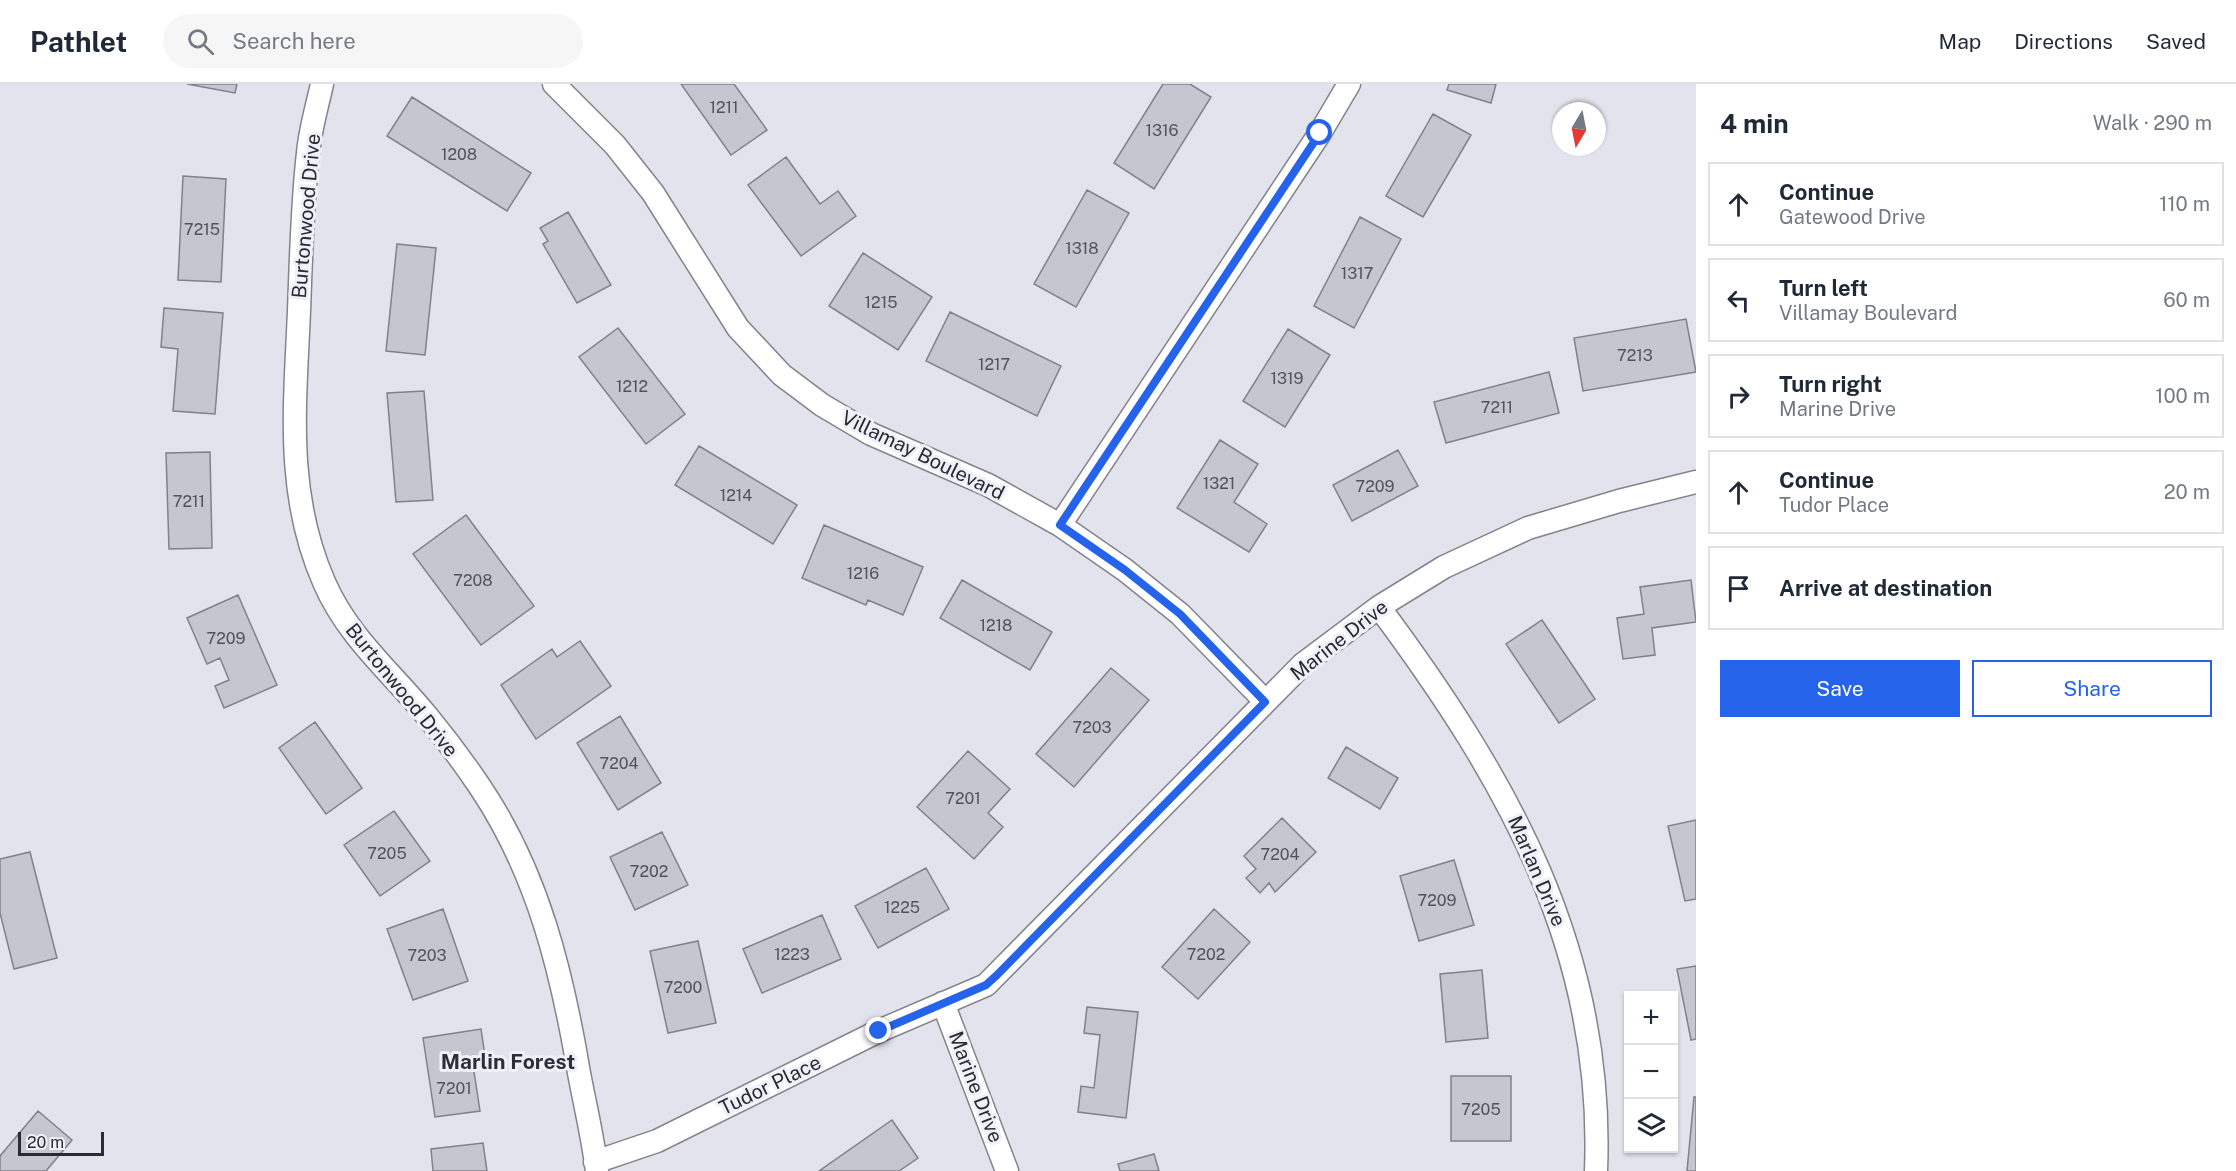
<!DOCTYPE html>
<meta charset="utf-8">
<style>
:root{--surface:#fff;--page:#f6f6f7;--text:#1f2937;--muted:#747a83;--line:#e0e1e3;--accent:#2563eb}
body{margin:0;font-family:"Public Sans",sans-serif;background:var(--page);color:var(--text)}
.controls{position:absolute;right:18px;bottom:18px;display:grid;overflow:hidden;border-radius:0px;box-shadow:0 2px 4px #0004}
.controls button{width:54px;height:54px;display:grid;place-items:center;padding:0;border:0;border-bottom:2px solid var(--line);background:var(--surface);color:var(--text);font:30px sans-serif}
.compass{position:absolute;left:1552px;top:18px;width:54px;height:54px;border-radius:50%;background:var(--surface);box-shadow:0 2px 4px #0004;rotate:190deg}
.scale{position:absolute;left:18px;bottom:15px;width:86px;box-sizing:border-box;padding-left:6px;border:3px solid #2b2b2f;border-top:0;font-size:16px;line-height:21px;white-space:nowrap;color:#2b2b2f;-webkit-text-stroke:4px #f0f0fa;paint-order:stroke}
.stop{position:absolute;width:18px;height:18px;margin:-14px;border:4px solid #2563eb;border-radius:50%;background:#fff}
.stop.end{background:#2563eb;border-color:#fff;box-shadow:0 2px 6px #0008}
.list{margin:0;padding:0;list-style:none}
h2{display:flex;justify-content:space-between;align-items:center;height:78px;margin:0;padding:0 24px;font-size:26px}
h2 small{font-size:20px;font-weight:400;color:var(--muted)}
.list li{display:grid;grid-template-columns:39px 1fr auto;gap:18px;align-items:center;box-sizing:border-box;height:84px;margin:0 12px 12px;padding:0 12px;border:2px solid var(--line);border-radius:0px}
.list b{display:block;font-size:22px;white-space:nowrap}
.list p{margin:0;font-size:20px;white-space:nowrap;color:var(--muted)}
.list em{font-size:20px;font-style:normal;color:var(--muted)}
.actions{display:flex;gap:12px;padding:18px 24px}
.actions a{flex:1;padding:14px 0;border:2px solid var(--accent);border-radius:0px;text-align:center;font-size:21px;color:var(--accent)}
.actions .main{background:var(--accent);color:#fff}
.icon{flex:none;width:33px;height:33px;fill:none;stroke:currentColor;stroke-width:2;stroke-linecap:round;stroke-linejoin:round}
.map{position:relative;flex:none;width:1696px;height:1087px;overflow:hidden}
header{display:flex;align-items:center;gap:36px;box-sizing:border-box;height:84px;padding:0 30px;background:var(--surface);border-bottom:2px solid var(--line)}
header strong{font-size:28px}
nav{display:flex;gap:33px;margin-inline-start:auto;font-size:21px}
.search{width:420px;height:54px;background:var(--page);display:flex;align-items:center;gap:15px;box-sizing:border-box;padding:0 21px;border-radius:33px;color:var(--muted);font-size:22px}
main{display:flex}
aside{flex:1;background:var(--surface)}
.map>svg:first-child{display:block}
</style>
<header>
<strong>Pathlet</strong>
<div class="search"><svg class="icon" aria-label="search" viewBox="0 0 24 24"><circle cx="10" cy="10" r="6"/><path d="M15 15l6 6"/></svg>Search here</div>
<nav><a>Map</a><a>Directions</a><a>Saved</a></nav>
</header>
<main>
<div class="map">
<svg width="1696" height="1087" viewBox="0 0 1696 1087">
<rect width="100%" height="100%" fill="#e3e3ed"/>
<path fill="#c5c6cf" stroke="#80818a" stroke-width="1.5" d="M187,0H237L235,9Z
M681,0H734L767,46L731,71Z
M1163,0H1190L1211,13L1154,105L1114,79Z
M1449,0H1496L1491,19L1447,6Z
M412,13L531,89L507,127L387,52Z
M1433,30L1471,51L1423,133L1386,112Z
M786,73L820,120L838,107L856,132L801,172L748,101Z
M183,92L226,95L221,198L178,196Z
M1087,106L1129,129L1076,223L1034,200Z
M568,128L611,201L577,219L543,160L548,157L540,144Z
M1360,133L1401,155L1354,244L1314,222Z
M397,160L436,164L425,271L386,267Z
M863,169L932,213L898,266L829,222Z
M164,224L223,229L215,330L173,327L178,265L161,263Z
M950,228L1061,282L1037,332L926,277Z
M1686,235L1696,288L1583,307L1574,254Z
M618,244L685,330L646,360L579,273Z
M1288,245L1330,271L1285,343L1243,317Z
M1549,288L1559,329L1446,359L1434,318Z
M424,307L433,416L396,418L387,309Z
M1220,356L1258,380L1234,418L1267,440L1249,468L1177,424Z
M699,362L797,421L773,460L675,401Z
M1398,366L1418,402L1352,437L1333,401Z
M210,368L212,464L169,465L166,369Z
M466,431L534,522L481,561L413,470Z
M824,441L923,483L903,531L868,516L866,521L802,494Z
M962,496L1052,548L1030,586L940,534Z
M1691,496L1696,538L1652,544L1655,571L1623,575L1617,534L1644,530L1640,503Z
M238,511L277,601L224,624L215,602L229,596L220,574L207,580L187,534Z
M1542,536L1595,615L1559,639L1506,560Z
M580,557L611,602L536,655L501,601L552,565L557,573Z
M1111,584L1149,616L1074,703L1036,670Z
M620,632L661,699L618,726L577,659Z
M315,638L362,704L326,730L279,664Z
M1346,663L1398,694L1380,725L1328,694Z
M968,667L1010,705L988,729L1003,743L974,775L917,723Z
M394,727L430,777L380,812L344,761Z
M1282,734L1316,768L1275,808L1269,799L1260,809L1246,794L1256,785L1244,772Z
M1696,736V815L1685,817L1668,742Z
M662,748L688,801L635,826L610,773Z
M30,768L57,874L14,885L0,829V775Z
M1454,776L1474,841L1419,857L1400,792Z
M926,784L949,825L878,864L855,822Z
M443,825L468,897L413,916L387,845Z
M1214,825L1250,858L1198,915L1162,883Z
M822,831L841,875L762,909L743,865Z
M698,857L716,939L668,949L650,867Z
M1696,882V955L1691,956L1677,885Z
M1482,886L1488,954L1446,958L1440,890Z
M1087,923L1138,928L1126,1034L1078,1028L1081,1002L1094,1004L1100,951L1084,949Z
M481,945L486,979L473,981L480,1027L435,1033L423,954Z
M1451,992H1511V1057H1451Z
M1694,1013H1696V1087H1687Z
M38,1027L72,1056L46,1087H0V1072Z
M892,1036L918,1074L899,1087H819Z
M483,1059L487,1087H433L431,1065Z
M1154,1070L1159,1087H1120L1118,1080Z"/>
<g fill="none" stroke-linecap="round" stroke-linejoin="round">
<g stroke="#83838c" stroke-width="25">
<path id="street" d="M322,0C317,23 310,46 308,69C302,121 301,175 299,227C295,322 285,409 324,498C347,552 391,588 427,632C446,655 464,679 480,703C538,789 562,888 579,989C585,1021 593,1054 597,1087
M554,0L615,61L653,109L738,244L782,291L822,321L871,350L988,401L1060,441L1125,486L1180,530L1265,617
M1060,441L1320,49L1349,0
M1379,523C1507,695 1605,865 1596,1087
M943,919L1007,1087
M595,1078L657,1057L879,947L986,901L1303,580L1379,523L1444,483L1528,444L1619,417L1696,398"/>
</g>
<use href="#street" stroke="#fff" stroke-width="22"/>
</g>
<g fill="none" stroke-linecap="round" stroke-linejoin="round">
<path stroke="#2563eb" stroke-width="8" d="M879,947L986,901L997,891L1265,618L1180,530L1125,486L1060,441L1320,49"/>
</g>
<g text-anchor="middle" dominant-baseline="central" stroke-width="6" stroke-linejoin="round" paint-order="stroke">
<g font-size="16" fill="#525257">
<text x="724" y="23">1211</text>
<text x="1162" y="46">1316</text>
<text x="459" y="70">1208</text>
<text x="202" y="145">7215</text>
<text x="1082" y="164">1318</text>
<text x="1357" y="189">1317</text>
<text x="881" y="218">1215</text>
<text x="1635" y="271">7213</text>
<text x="994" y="280">1217</text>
<text x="1287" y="294">1319</text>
<text x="632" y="302">1212</text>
<text x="1497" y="323">7211</text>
<text x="1219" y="399">1321</text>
<text x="1375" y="402">7209</text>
<text x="736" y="411">1214</text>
<text x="189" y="417">7211</text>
<text x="863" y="489">1216</text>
<text x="473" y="496">7208</text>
<text x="996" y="541">1218</text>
<text x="226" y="554">7209</text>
<text x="1092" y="643">7203</text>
<text x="619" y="679">7204</text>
<text x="963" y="714">7201</text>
<text x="387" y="769">7205</text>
<text x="1280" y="770">7204</text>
<text x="649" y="787">7202</text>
<text x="1437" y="816">7209</text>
<text x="902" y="823">1225</text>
<text x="792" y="870">1223</text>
<text x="1206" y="870">7202</text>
<text x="427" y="871">7203</text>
<text x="683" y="903">7200</text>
<text x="454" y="1004">7201</text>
<text x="1481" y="1025">7205</text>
</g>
<g font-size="20" fill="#2b2b2f" stroke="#f0f0fa">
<text transform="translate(306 132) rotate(-85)">Burtonwood Drive</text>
<text transform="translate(923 371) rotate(26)">Villamay Boulevard</text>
<text transform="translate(1339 556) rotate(-38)">Marine Drive</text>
<text transform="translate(402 606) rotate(51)">Burtonwood Drive</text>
<text transform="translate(1537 787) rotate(67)">Marlan Drive</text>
<text transform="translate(770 1001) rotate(-26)">Tudor Place</text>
<text transform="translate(976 1003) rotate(69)">Marine Drive</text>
</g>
<g font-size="21" font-weight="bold" fill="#2e2e35" stroke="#f0f0fa">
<text x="508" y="977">Marlin Forest</text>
</g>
</g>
</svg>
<div class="controls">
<button>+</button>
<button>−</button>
<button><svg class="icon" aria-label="layers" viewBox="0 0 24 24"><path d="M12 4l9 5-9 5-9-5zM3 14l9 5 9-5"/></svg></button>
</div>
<svg class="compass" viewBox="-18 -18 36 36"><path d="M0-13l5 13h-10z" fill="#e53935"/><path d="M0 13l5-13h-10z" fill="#747a83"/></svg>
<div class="scale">20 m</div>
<div class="stop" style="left:1320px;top:49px"></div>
<div class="stop end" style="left:879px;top:947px"></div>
</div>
<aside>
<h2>4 min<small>Walk · 290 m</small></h2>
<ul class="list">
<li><svg class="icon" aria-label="ahead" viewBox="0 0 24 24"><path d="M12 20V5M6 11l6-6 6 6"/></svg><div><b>Continue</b><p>Gatewood Drive</p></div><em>110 m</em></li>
<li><svg class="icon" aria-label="left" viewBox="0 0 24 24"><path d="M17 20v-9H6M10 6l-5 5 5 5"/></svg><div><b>Turn left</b><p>Villamay Boulevard</p></div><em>60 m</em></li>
<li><svg class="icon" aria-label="right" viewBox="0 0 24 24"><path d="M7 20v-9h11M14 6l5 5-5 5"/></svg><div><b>Turn right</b><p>Marine Drive</p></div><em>100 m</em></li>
<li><svg class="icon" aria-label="ahead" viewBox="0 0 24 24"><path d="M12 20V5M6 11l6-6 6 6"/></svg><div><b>Continue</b><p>Tudor Place</p></div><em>20 m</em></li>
<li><svg class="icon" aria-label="arrive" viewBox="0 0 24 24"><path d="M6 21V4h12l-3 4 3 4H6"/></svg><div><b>Arrive at destination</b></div></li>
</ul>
<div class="actions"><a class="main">Save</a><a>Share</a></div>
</aside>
</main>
